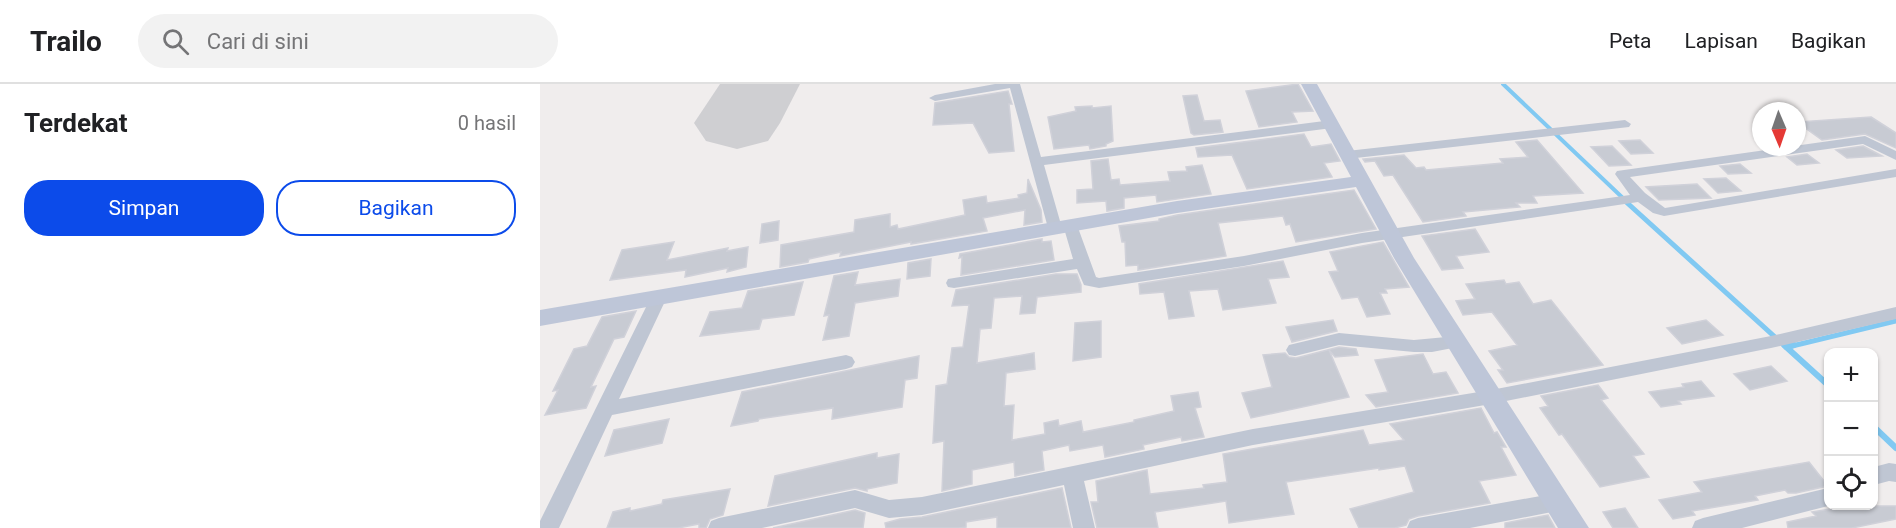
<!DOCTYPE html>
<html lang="id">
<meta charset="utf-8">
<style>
:root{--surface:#fff;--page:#f2f2f2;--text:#202124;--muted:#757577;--line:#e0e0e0;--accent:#0c4bea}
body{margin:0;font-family:Roboto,sans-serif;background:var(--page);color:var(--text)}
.controls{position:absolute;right:18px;bottom:18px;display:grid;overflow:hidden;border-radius:12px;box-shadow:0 2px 4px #0004}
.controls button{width:54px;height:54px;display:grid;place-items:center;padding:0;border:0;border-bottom:2px solid var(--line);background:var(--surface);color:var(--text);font:30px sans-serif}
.compass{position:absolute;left:1212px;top:18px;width:54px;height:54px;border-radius:50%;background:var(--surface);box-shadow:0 2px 4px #0004;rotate:178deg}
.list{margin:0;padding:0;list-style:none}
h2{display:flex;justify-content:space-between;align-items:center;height:78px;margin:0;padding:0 24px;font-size:26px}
h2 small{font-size:20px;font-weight:400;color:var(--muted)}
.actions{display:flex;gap:12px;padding:18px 24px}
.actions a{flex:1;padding:14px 0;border:2px solid var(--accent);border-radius:24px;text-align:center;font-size:21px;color:var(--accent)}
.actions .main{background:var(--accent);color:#fff}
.icon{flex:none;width:33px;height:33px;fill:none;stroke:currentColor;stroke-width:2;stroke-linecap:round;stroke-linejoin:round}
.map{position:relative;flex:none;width:1356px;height:444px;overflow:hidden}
header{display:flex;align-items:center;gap:36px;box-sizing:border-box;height:84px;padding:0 30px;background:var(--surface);border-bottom:2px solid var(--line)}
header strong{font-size:28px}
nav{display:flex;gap:33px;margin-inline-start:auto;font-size:21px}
.search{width:420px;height:54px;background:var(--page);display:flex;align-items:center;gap:15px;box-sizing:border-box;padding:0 21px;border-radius:33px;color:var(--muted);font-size:22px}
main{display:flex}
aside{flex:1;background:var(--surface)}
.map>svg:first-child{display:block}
</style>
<header>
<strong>Trailo</strong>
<div class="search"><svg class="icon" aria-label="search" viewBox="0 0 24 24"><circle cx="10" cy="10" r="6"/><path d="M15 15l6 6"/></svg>Cari di sini</div>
<nav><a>Peta</a><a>Lapisan</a><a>Bagikan</a></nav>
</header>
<main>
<aside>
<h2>Terdekat<small>0 hasil</small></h2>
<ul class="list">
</ul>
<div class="actions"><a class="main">Simpan</a><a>Bagikan</a></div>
</aside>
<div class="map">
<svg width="1356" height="444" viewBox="0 0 1356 444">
<rect width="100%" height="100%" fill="#f0eded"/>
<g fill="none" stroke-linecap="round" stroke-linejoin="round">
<path stroke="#81c9f2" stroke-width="4" d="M963,0L1086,117"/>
<path stroke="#81c9f2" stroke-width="5" d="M1084,116L1246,263
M1248,263L1356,237"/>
<path stroke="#81c9f2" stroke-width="6" d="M1244,261L1288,301
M1246,263L1254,261
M1334,343L1356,364"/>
<path fill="#cfcfd2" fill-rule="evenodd" d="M180,0H260L240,39L228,57L197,65L166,57L154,39Z"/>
</g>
<path fill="#c8cbd3" stroke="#d0d1d9" stroke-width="1.5" d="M758,0L773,27L752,28L757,38L719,43L706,7Z
M468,7L472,20H469L474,67L449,69L433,39L393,41L395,19Z
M657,11L664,37L680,36L683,48L654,51L651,49L643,12Z
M552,22V24L571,22L573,57L566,60V62L550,65L549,61L514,65L508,33L536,27L535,23Z
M1331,33L1356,49V64L1325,50L1282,56L1257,38Z
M764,50L771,63L791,60L800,77L784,79L792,93L707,105L692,71L658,73L656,64Z
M997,56L1043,109L993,112L997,119H976L980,123L923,128L926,132L883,138L853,91L844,92L835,77L825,78L823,75L864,71L876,84L884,83L886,86L963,79L960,75L988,73L976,58Z
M1100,56L1113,69L1091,70L1079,57Z
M1072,62L1091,81L1069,82L1051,63Z
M1323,62L1342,72L1307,74L1296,66Z
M1267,70L1279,79L1257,81L1247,73Z
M568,75L571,96L579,95L580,101L630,97L628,88L647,87L646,83L662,81L671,110L617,118L616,111L584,114V124L567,127L566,117L537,119V106L553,105L551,77Z
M1200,80L1211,89L1188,90L1180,82Z
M1186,94L1201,107L1178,109L1164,95Z
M488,95L501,126L502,138L484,141L485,126L443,134L447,147L371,160V158L300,172L301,168L269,175L268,178L240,183L241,161L314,148L315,136L350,130V143L357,141L358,145L425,131L423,116L446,112L447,119L479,114L478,111L487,109Z
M1157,100L1171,114L1119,116L1106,103Z
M814,106L836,145L756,158L750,140L746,141L743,132L678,139L686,172L598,186V181L586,182L585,158H582L579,142L619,137V135L637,131Z
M239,137L238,156L220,159L222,140Z
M935,145L949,168L916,172L923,184L902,186L882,152Z
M502,155V158L511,157L514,176L421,191L422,173L419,174L420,170Z
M134,158L127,176L188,164L187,167L208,163L206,183L187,188L188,184L145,193L146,186L70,196L82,166Z
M843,158L869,203L845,205L847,209H840L850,230L827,233L818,213L802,215L789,188L798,187L790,168Z
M391,175L390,192L367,195L368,179Z
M743,177L749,193L728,195L736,219L683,226L678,205L649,207L654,232L629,235L624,208L600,210L599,200Z
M318,188L315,201L360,195L358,212L315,219L309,252L283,256L289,231L284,232L294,192Z
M516,190H537L541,201V208L497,213L495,229L480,230L482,212L454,214L451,244L440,245L437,279L494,269L495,285L466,289L464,322L474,321L472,356L505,350L504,339L518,336L519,342L541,337L543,348L594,338V336L634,327L631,312L658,308L661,323L655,324L664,353L642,357L641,353L603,361L604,365L565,373L563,361L530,367L529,361L502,367L504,386L475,392L474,378L432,386V400L402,407L404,357L393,359L396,302L407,300L412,264L423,263L429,221L412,222L416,206Z
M964,196L966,200L979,198L993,220L1011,216L1063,281L967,299L958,286H963L949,267L977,261L952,228L923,231L916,217L935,215L926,200Z
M263,198L254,231L222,235L219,245L160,252L170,228L202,224L208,207Z
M96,227L84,253L74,255L51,303L56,302L46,324L5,331L18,306L13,307L34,265L47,262L62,233Z
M793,236L797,247L752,258L746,243Z
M1166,236L1183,251L1142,260L1127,244Z
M561,237V273L533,277L535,239Z
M799,263L816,265L818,271L795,273L789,266L809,313L711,334L702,309L732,303L723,271L745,269L749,273L756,274Z
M883,270L893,290L906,288L918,309L836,323L826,311L848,308L835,276Z
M379,272L377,294L365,296L362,323L292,335L293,324L219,335L218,337L191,342L202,308Z
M1231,282L1247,297L1210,306L1194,290Z
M1161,297L1174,312L1138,317L1141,320L1121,323L1109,308L1144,303L1142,300Z
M1058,301L1068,314L1061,316L1104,370L1093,372L1109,393L1060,403L1022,350L1019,351L1000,324L1008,322L1001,312Z
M941,324L954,349L957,348L966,363H961L976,391L939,397L950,419L878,432L869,435L866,441L855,444H819L810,425L874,408L865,382L839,386V384L746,398L754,430L689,439L686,417L615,428L618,444H557L551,418H558L556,397L607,386L610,410L664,404L663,401L687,398L683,370L823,346L829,361L864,356L850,340Z
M129,335L122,359L65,372L74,346Z
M337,369V374L359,370L357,399L327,405V407L315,404L228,422L235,392Z
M1269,378L1288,402L1256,409H1248L1245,406L1215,412L1218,416L1152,427L1155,431L1133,435L1119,416L1162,408L1154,398Z
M522,404L531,444H457V433L426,438V443L419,444H346L345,439L360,435L382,433Z
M190,405L183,431L170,435L166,444H159V440L138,444H67L73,428L90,424V427L122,420L123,416Z
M1308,422H1356V435L1312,444H1248L1247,438L1276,432L1272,428Z
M1085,424L1098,444H1073L1063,428Z
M315,426L325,429L323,444H233Z
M1008,431L1015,444H965V439Z"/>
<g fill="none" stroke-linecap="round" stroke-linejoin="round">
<path fill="#bfc6d3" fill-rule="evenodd" d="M455,0H480L501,73L792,36L798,40L792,44L504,81L522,144L515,148L508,144L470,4L395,17L389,14L395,11Z
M1085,36L1091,40L1089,43L807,75L801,71L807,67Z
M1325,52L1356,67V76L1323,60L1090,93L1105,109L1125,124L1356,85V93L1124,132L1113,129L1098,118L822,159L704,182L559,204L544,201L537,185L414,204L408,203L406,199L408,195L414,194L533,175L523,141L530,137L537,141L556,193L559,194L704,172L822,149L1090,111L1075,90L1077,87Z
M119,208L125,209L127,213L79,315L306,271L312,273L315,278L312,283L306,285L72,331L19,444H0V437L111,213L113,209Z
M1356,223V235L1231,264L951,320L713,361L544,397L555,444H533L524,401L382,431L349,434L315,424L222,444H168L171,437L179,434L315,406L349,416L382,413L713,345L951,306L1231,252Z
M799,249L874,256L917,252L923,254L926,258L923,262L892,268H874L799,261L755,272L749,271L746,266L749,261Z
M1349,379L1356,380V398L1349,397L1334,401V383Z
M1288,404L1290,422H1288L1202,444H1152L1155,437L1163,434Z
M1017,409L1025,411L1028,418L1025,425L1017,427L930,444H867L870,437L878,434Z"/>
<path fill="#bec6d8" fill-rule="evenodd" d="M761,0H777L874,174L1049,444H1018L854,174L816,103L637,129L0,242V226L637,117L811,93Z"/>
</g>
</svg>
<div class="controls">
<button>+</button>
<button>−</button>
<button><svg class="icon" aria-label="locate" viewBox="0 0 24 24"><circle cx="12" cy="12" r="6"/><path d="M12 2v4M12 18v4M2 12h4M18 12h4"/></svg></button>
</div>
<svg class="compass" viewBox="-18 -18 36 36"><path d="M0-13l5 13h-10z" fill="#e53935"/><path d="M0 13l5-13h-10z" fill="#757577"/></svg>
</div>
</main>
